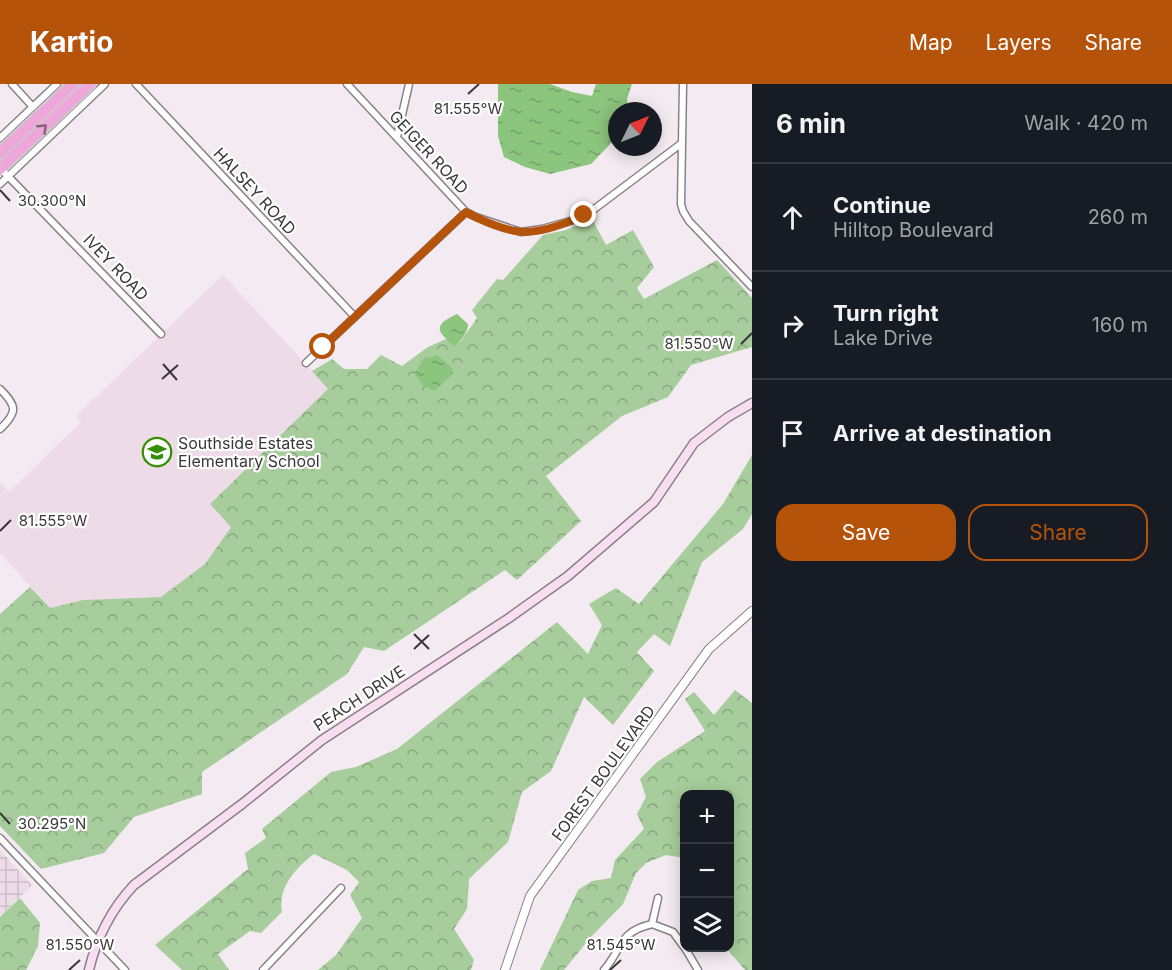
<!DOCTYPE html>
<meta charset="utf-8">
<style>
:root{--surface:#171b24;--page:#20242c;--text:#f1f3f6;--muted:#9ea1a6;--line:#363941;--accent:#b45309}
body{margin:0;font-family:Inter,sans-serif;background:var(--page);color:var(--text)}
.controls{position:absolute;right:18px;bottom:18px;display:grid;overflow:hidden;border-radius:12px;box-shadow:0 3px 15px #0003}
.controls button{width:54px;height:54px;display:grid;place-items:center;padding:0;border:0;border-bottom:2px solid var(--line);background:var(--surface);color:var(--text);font:30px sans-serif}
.compass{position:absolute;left:608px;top:18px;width:54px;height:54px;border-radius:50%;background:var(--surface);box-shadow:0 3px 15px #0003;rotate:47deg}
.stop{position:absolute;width:18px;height:18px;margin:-14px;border:4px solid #b45309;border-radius:50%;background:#fff}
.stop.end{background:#b45309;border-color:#fff;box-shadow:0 2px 6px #0008}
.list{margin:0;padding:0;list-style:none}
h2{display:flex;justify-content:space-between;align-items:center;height:78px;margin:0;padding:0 24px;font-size:26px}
h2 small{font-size:20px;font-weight:400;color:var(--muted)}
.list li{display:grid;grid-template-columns:39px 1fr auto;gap:18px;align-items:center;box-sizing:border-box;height:108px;padding:0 24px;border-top:2px solid var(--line)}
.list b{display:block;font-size:22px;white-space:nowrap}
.list p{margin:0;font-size:20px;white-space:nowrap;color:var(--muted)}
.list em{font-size:20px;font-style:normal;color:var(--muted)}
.actions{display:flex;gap:12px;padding:18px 24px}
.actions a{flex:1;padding:14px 0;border:2px solid var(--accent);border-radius:18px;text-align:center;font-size:21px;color:var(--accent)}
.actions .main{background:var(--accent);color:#fff}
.icon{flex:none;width:33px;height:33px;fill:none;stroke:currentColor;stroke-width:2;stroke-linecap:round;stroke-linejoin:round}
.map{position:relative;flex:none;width:752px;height:886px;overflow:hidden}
header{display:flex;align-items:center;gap:36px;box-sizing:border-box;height:84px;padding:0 30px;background:var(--accent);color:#fff}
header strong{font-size:28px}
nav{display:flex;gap:33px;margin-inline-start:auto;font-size:21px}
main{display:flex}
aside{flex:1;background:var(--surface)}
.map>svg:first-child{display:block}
</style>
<header>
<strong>Kartio</strong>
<nav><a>Map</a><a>Layers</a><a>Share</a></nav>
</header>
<main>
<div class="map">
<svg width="752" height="886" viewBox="0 0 752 886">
<defs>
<pattern id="industrial-grid" width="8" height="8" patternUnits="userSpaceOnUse" patternTransform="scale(1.5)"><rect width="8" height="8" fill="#eddce7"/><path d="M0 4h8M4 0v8" fill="none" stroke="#ccbdc7"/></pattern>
<pattern id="forest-crowns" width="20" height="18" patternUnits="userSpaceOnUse" patternTransform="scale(1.5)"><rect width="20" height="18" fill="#a6cd9b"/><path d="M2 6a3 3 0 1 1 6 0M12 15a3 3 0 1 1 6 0" fill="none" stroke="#88a77f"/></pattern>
<pattern id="water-ripples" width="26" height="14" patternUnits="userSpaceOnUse" patternTransform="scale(1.5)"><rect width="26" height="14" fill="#8cc57d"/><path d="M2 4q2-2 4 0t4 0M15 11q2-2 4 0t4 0" fill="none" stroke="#73a167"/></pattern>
</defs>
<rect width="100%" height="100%" fill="#f4eaf1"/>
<path fill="#eddce7" d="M223,191L329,305L210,420L231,443L205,480L161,513L83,516L50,524L0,469V398L9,408L81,338L76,332Z"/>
<path fill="url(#industrial-grid)" d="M0,766L32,801L0,833Z"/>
<path fill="url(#forest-crowns)" d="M592,135L606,161L633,146L654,183L637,204L644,215L717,176L752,214V263L691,281L668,313L622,332L546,392L581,437L517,496L505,486L384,567L364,563L347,590L202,688V710L134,733L104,769L41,785L0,742V530L30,503L50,524L83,516L161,513L205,480L231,443L210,420L328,305L312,287L332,275L344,285H367L381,271L402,282L428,263L446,255L454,261L461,257L477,234L472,226L497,195L503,196L543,151L566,146Z
M752,371V430L743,445L702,478L670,562L654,550L637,568L654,587L613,641L584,613L551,687L522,708L508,758L469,795L467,825L454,845L474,876L471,886H318L336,871L362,834L350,811L359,798L347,786L314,770C296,783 277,805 282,828L261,849L250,847L218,870L229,886H182L155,861L248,785L245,769L266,754L262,745L331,688L356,683L397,665L557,538L588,570L602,541L589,520L616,504L639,520L723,420Z
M735,606L752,619V886H745L726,864H730V710H684V774L666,771L646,779L636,789L623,820L590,854L564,886H540L578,806L592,797L611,794L615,776L644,745L637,730L646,713L640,695L657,678L705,647L685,615L694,608L714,631Z
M20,814L40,839L38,862L26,886H0V833Z"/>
<path fill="url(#water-ripples)" d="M498,0H550L572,8L592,12L596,0H632L627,15L628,27H617V53L591,80L550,90L525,83L504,73L498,52Z
M457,230L468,240C468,249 461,257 454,262C435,246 434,241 457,230Z
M437,271L452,284L453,290L434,307L422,301L415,289L423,276Z"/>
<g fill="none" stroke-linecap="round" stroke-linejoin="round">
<g stroke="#8a8187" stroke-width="9">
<path id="minor" d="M12,0L33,23
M136,0L355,233
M347,0L466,128L476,133L521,148L542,145L574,136L593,126L682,59L683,0
M397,53L409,0
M0,54L57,0
M682,59L681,120L683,127L689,137L752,203
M0,84L161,250
M0,100L105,0
M306,279L466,128
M0,305C17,322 18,328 0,345
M0,754L125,886
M652,840L673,848L684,863
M652,840L658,814
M685,864L698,886
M263,886L341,804
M604,886C623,864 618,848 652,840"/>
</g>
<g stroke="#8a8187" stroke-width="10">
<path id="tertiary" d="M505,886L530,812L709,565L752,527"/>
</g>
<g stroke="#8a8187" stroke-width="11">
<path id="secondary" d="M89,886C96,855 112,824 134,801L242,720L322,656L509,534L568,492L654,418L694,359L728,333L752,319"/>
</g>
<g stroke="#cccbcc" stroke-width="14">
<path id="trunk" d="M0,69L73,0
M0,85L90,0"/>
</g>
<use href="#minor" stroke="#fff" stroke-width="6"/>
<use href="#tertiary" stroke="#fff" stroke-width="8"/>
<use href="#secondary" stroke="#f9def1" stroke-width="8"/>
<use href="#trunk" stroke="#eea7da" stroke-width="10"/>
</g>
<defs><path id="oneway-chevron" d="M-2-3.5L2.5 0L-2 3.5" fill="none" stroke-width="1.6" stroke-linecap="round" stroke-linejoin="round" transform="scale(1.5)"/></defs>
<use stroke="#826379" href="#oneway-chevron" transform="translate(43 44) rotate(-44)"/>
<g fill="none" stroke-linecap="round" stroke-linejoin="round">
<path stroke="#b45309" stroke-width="8" d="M323,263L466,128C480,136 508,148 524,148C543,148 567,139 584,131"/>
</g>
<path fill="none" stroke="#3a3639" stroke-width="2" d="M468,10L479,0M0,106L10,117M741,260L752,249M163,280L177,296M162,295L178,281M0,447L11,436M414,550L429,565M414,565L429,551M0,729L10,740M69,886L80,876M610,886L621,876"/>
<defs>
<g id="school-ring" transform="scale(1.5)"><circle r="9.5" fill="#fff" stroke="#339004" stroke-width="1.5"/><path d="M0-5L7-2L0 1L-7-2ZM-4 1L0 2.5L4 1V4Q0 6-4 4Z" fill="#339004"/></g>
</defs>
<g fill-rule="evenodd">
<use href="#school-ring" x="157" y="368"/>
</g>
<g text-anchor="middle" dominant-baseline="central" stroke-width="4.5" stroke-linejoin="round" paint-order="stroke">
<g font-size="16" fill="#3a3639" stroke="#fff">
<text transform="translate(429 68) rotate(47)">GEIGER ROAD</text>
<text transform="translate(255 107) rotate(47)">HALSEY ROAD</text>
<text transform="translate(116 183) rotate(46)">IVEY ROAD</text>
<text transform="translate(359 614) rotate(-33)">PEACH DRIVE</text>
<text transform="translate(603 689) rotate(-54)">FOREST BOULEVARD</text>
</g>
<g font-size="16" fill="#3a3639" stroke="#fff" text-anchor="start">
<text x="178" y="359">Southside Estates<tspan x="178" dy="18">Elementary School</tspan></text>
</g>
</g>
<g font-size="15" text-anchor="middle" fill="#3a3639" stroke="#fff" stroke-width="4.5" stroke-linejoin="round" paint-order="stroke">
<text x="468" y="30">81.555°W</text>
<text x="52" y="122">30.300°N</text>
<text x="699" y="265">81.550°W</text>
<text x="53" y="442">81.555°W</text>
<text x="52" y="745">30.295°N</text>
<text x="80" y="866">81.550°W</text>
<text x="621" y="866">81.545°W</text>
</g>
</svg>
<div class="controls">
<button>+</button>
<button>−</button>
<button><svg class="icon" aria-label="layers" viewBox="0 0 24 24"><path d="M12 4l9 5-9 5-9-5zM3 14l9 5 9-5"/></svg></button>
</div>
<svg class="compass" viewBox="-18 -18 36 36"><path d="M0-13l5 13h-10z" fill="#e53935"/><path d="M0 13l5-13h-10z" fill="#9ea1a6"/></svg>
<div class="stop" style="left:323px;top:263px"></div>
<div class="stop end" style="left:584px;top:131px"></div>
</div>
<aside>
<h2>6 min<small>Walk · 420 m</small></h2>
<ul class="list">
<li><svg class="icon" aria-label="ahead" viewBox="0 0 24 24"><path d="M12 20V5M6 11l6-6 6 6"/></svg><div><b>Continue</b><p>Hilltop Boulevard</p></div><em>260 m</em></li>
<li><svg class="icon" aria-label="right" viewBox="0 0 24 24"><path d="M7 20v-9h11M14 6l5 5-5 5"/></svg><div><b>Turn right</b><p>Lake Drive</p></div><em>160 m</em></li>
<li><svg class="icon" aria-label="arrive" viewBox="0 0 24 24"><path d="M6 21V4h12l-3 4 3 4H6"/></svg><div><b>Arrive at destination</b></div></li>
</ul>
<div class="actions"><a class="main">Save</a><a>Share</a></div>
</aside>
</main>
